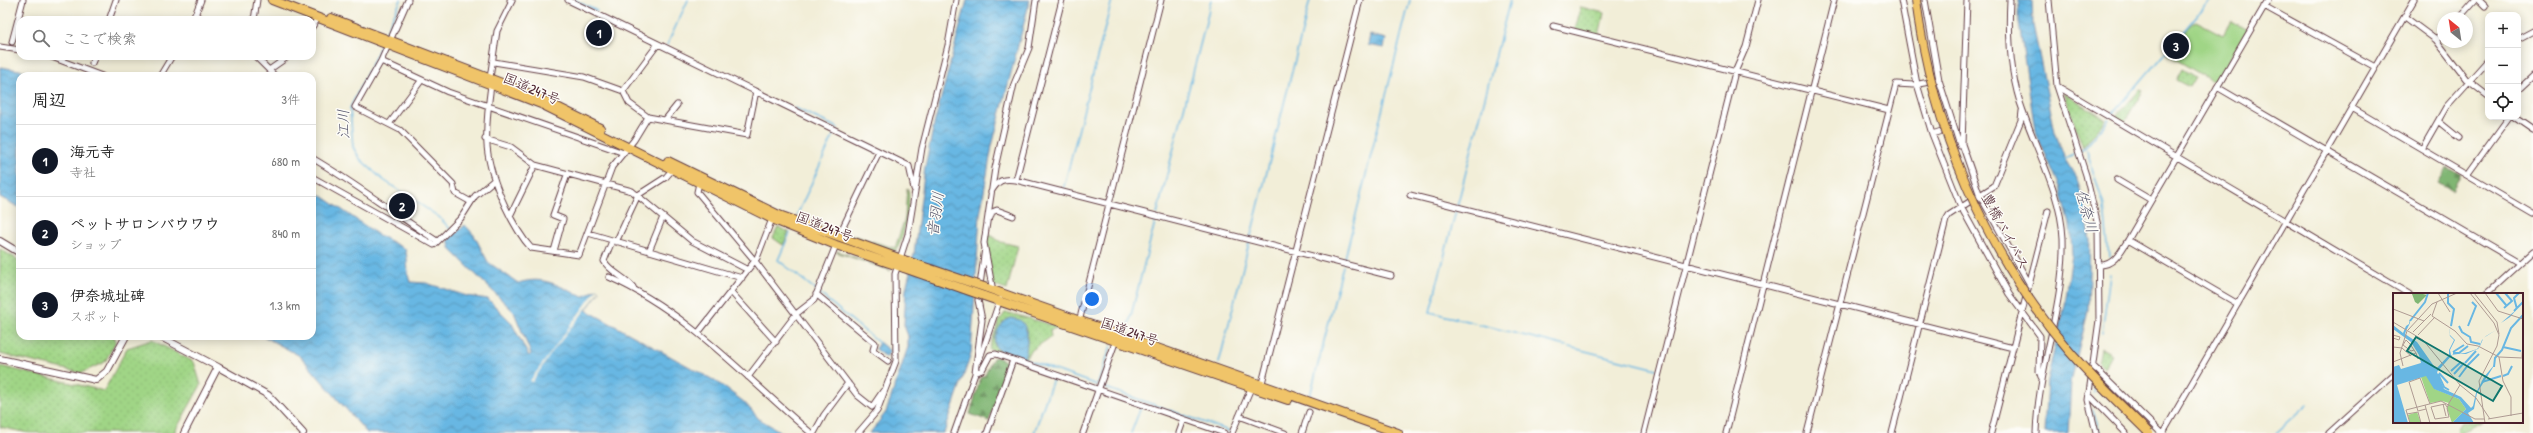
<!DOCTYPE html>
<html lang="ja">
<meta charset="utf-8">
<style>
:root{--surface:#fff;--page:#f2f2f2;--text:#222;--muted:#767676;--line:#e0e0e0;--accent:#111827}
body{margin:0;font-family:"Patrick Hand","Klee One",sans-serif;background:var(--page);color:var(--text)}
.controls{position:absolute;right:12px;top:12px;display:grid;overflow:hidden;border-radius:8px;box-shadow:0 2px 10px #0003}
.controls button{width:36px;height:36px;display:grid;place-items:center;padding:0;border:0;border-bottom:1px solid var(--line);background:var(--surface);color:var(--text);font:20px sans-serif}
.compass{position:absolute;left:2437px;top:12px;width:36px;height:36px;border-radius:50%;background:var(--surface);box-shadow:0 2px 10px #0003;rotate:330deg}
.you{position:absolute;left:1092px;top:299px;width:14px;height:14px;margin:-10px;border:3px solid #fff;border-radius:50%;background:#1a73e8;box-shadow:0 0 0 6px #1a73e833}
.badge{display:grid;place-items:center;width:26px;height:26px;border-radius:50%;background:var(--accent);color:#fff;font-size:13px;font-weight:700}
.pin{position:absolute;translate:-50% -50%;border:2px solid #fff;box-shadow:0 1px 4px #0006}
.list{margin:0;padding:0;list-style:none}
h2{display:flex;justify-content:space-between;align-items:center;height:52px;margin:0;padding:0 16px;font-size:17px}
h2 small{font-size:13px;font-weight:400;color:var(--muted)}
.list li{display:grid;grid-template-columns:26px 1fr auto;gap:12px;align-items:center;box-sizing:border-box;height:72px;padding:0 16px;border-top:1px solid var(--line)}
.list b{display:block;font-size:15px;white-space:nowrap}
.list p{margin:0;font-size:13px;white-space:nowrap;color:var(--muted)}
.list em{font-size:13px;font-style:normal;color:var(--muted)}
.icon{flex:none;width:22px;height:22px;fill:none;stroke:currentColor;stroke-width:2;stroke-linecap:round;stroke-linejoin:round}
.map{position:relative;flex:none;width:2533px;height:433px;overflow:hidden}
.search{position:absolute;background:var(--surface);box-shadow:0 2px 10px #0003;left:16px;top:16px;width:300px;height:44px;display:flex;align-items:center;gap:10px;box-sizing:border-box;padding:0 14px;border-radius:12px;color:var(--muted);font-size:15px}
.panel{position:absolute;background:var(--surface);box-shadow:0 2px 10px #0003;left:16px;top:72px;width:300px;height:268px;border-radius:12px}
.map>svg:first-child{display:block}
</style>
<div class="map">
<svg width="2533" height="433" viewBox="0 0 2533 433">
<defs>
<pattern id="grass-dots" width="8" height="8" patternUnits="userSpaceOnUse"><rect width="8" height="8" fill="#a0d586"/><path d="M2 2h.1M6 6h.1" fill="none" stroke="#8bb674" stroke-width="1.8" stroke-linecap="round"/></pattern>
<pattern id="forest-firs" width="22" height="20" patternUnits="userSpaceOnUse"><rect width="22" height="20" fill="#80b673"/><path d="M5 1l3.5 6h-7zM16 11l3.5 6h-7z" fill="#6b935f"/></pattern>
<pattern id="water-waves" width="16" height="10" patternUnits="userSpaceOnUse"><rect width="16" height="10" fill="#68b7e3"/><path d="M0 5q4-4 8 0t8 0" fill="none" stroke="#5894b8"/></pattern>
</defs>
<rect width="100%" height="100%" fill="#fdfcf7"/>
<filter id="ink" filterUnits="userSpaceOnUse"><feTurbulence type="fractalNoise" baseFrequency=".025" numOctaves="2"/><feDisplacementMap in="SourceGraphic" scale="8" xChannelSelector="R" yChannelSelector="G"/><feConvolveMatrix kernelMatrix="1 2 1 2 8 2 1 2 1" color-interpolation-filters="sRGB"/></filter>
<filter id="wash" filterUnits="userSpaceOnUse"><feTurbulence type="fractalNoise" baseFrequency=".012" numOctaves="4" result="noise"/><feDisplacementMap in="SourceGraphic" scale="16" xChannelSelector="R" yChannelSelector="G"/><feGaussianBlur stdDeviation="0.9" result="paint"/><feColorMatrix in="noise" values="0 0 0 0 0 0 0 0 0 0 0 0 0 0 0 0 0 1.4 0 .05"/><feComposite in="paint" operator="in"/></filter>
<g filter="url(#wash)">
<rect width="100%" height="100%" fill="#f2eed8"/>
<path fill="url(#grass-dots)" stroke="#757a58" fill-rule="evenodd" d="M1581,7L1604,13L1599,36L1575,30Z
M2182,69L2195,77L2189,87L2176,80Z
M2140,90L2143,91L2123,124L2114,118Z
M2063,92L2106,119L2083,147Z
M907,188C913,194 903,246 895,251L800,219L895,248L905,218Z
M778,227L789,232L783,245L773,238Z
M988,234L1001,242L1018,246L1007,290L993,285L987,254Z
M0,249L20,261V336H114L116,341L105,362L81,373L0,354Z
M837,251L889,269L891,271L836,252Z
M1005,313H1009L1060,327L1050,330L1051,337L1029,352L1025,360L989,349L999,321ZM1020,320L1028,337L1024,359L1016,354L998,350L994,343L1003,322Z
M152,340L194,362L201,385L174,433H28L0,427V366L104,391L127,348Z
M2101,348L2112,354L2104,368L2098,362Z
M2462,422H2482L2460,433L2457,430Z"/>
<path fill="url(#forest-firs)" stroke="#656a4f" d="M2447,167L2461,175L2452,190L2438,182Z
M997,357L1009,363L989,421L970,414L981,377L985,375L993,358Z"/>
<path fill="#a0d586" stroke="#757a58" d="M2196,21L2223,35L2232,21L2248,30L2215,83L2167,54L2190,25Z"/>
<path fill="url(#water-waves)" stroke="#596b87" d="M967,0H1030L992,146L980,215L971,354L944,433H870L886,412L908,347V336L904,325L906,289L914,254L925,167L934,124Z
M2019,0H2032L2033,25L2055,132L2066,161L2077,179L2086,211L2090,240L2088,311L2071,382L2068,433H2044L2047,380L2065,305L2072,254L2070,225L2060,187L2035,131L2018,16Z
M1370,35L1386,39L1384,48L1368,45Z
M0,67L57,76H20V208L0,197Z
M312,189L377,234L405,249C409,260 406,271 410,282L426,283L467,296L488,299L511,322L529,356L531,354L514,312L451,250L448,240L465,225L474,235L488,262L518,283C545,275 558,286 583,297L597,289L600,291L586,310L717,382L744,402L759,419L783,433H367L300,356L263,336H312Z
M1011,318L1020,320C1031,330 1027,347 1024,359C1020,358 1020,355 1016,354C1011,352 1003,353 998,349C988,342 1002,319 1011,318Z
M879,342L890,351L886,358L875,349Z"/>
<path fill="#f2eed8" d="M597,289L600,291L552,352L532,382L530,381Z"/>
<g fill="none" stroke-linecap="round" stroke-linejoin="round">
<path stroke="#68b7e3" stroke-width="1.5" d="M574,0L597,11
M1209,7L1211,0
M385,34L401,0
M381,45L350,108L353,147L360,159L382,179L439,217L455,234
M667,45L688,0
M795,108L838,128
M2111,116L2210,0
M2087,151L2104,206L2109,257
M2063,159L2084,149L2109,119
M1063,190L1112,0
M1157,214L1209,10
M797,215L835,132
M790,233L778,260L816,290
M1344,262L1410,0
M819,293L879,343
M1475,323L1430,312L1510,0
M1478,324L1566,346
M1127,331L1156,218
M2102,333L2110,274
M1569,347L1657,369
M1024,359L1097,385L1111,346
M1219,363L1310,0
M1103,387L1229,431
M2093,393L2094,386
M1310,396L1343,266
M2093,410L2100,433
M1034,433L1054,376
M1131,433L1141,407
M2276,433L2308,404"/>
</g>
</g>
<g filter="url(#ink)">
<g fill="none" stroke-linecap="round" stroke-linejoin="round">
<g stroke="#633e45" stroke-width="7">
<path id="minor" d="M408,0L381,61L355,107L400,130L453,184L455,193L471,202
M568,0L909,166L914,189
M1901,0L1917,84L1932,134L1948,129
M1925,0L1939,80L1960,146
M1967,0L1962,144L1980,196L2029,283
M2010,0C2008,37 2010,76 2023,111C2037,152 2061,194 2063,238C2065,304 2038,367 2036,433
M2049,0L2057,86L2086,175L2098,226L2099,320L2088,400L2096,433
M2479,0L2485,6
M2264,6L2375,67
M195,14L203,20
M2405,17L2436,40L2466,79L2488,96
M2459,18L2475,0
M109,20L116,0
M193,20L201,0
M254,20L257,0
M1553,26L1889,110
M312,27L318,18
M2518,39L2533,31
M2436,40L2443,34
M12,42L23,0
M0,47L20,50
M49,56L102,76
M255,56L275,76
M381,61L448,92L624,153
M92,63L95,56
M269,70L289,56
M160,76L172,56
M490,78L497,31L512,1L510,0
M491,85C484,136 483,159 505,206C512,221 520,236 531,248L579,255L612,167L634,140L648,117L629,103L623,91L584,77L494,62
M2057,86L2409,294
M2217,87L2519,263
M2518,90L2533,76
M623,91L658,44
M2352,108L2533,214
M648,117L747,135L756,91
M2514,117L2533,130
M665,120L677,105
M2438,121L2459,138
M389,124L421,81
M1932,134L1961,207L2009,294L2040,336L2039,371L2041,377
M485,139L511,147L535,165L632,191L692,241L748,270
M2422,149L2446,107L2488,60
M312,158C355,183 395,214 437,241
M2467,175L2509,117
M312,177L434,245L461,218L475,196L493,181
M1016,180L1062,0
M2117,180L2151,200
M699,183L697,192L699,194L755,261L857,395L872,407L883,391
M991,192C998,180 1003,178 1016,180L1391,276
M1410,195L2013,348
M510,216L535,165
M990,218L992,212L997,210L1013,216
M842,229L879,152
M588,233L742,278
M2128,240L2238,304
M612,241L604,261C610,272 625,277 633,287
M616,242L638,195L666,177L672,170
M985,248L978,300L982,320L975,373L982,370L990,355L996,354L1224,433
M554,251L563,219L553,215L567,175
M649,251L663,217
M2099,265C2114,266 2121,251 2128,240L2268,0
M609,277C688,312 746,378 811,433
M990,290L992,286L984,243L995,168L1014,84L1029,48L1036,0
M731,292L776,342
M816,294L869,338L875,343L873,350L888,361
M2486,294L2533,251
M1079,322L1161,0
M698,333L757,258L772,219
M979,361L1000,299
M2092,365L2161,433
M748,377L796,314L814,300L836,245
M1261,387L1360,0
M2088,394L2126,433
M1239,416L1285,433
M814,433L824,415L848,383
M858,433L877,411L896,361L895,274L908,234L922,148L948,45L956,0
M954,433L976,371
M987,433L1013,360
M1083,433L1116,340
M1179,433L1184,419
M1232,433L1251,388
M1302,433L1309,412
M1644,433L1735,72L1746,47L1758,0
M1726,433L1834,0
M1807,433L1896,84L1914,85L1939,80
M1892,433L1946,220L1949,215L1994,186L2021,120L2022,111
M1991,433L2048,211
M2163,433L2414,0
M2329,433L2394,374"/>
</g>
<g stroke="#633e45" stroke-width="8">
<path id="tertiary" d="M0,241L20,253
M159,336L218,367
M0,359L96,380L107,371L126,336
M184,433L218,367L268,395L303,433"/>
</g>
<g stroke="#633e45" stroke-width="10">
<path id="trunk" d="M272,0L541,104L772,219L836,245L904,268
M331,18L533,95L600,128
M668,161L779,215L907,261
M987,288L1398,433
M984,296L1288,400"/>
</g>
<use href="#minor" stroke="#fff" stroke-width="5"/>
<use href="#tertiary" stroke="#fff" stroke-width="6"/>
<use href="#trunk" stroke="#f0c469" stroke-width="8"/>
<g stroke="#633e45" stroke-width="10" stroke-linecap="butt">
<path id="trunk-bridge" d="M1916,0C1932,128 1985,252 2069,351C2094,380 2122,406 2149,433
M907,261L987,288
M904,268L984,296"/>
</g>
<use href="#trunk-bridge" stroke="#f0c469" stroke-width="8"/>
</g>
</g>
<g text-anchor="middle" dominant-baseline="central" stroke-width="3" stroke-linejoin="round" paint-order="stroke">
<g font-size="14" fill="#4a1f2b" stroke="#fdfcf7">
<text transform="translate(532 88) rotate(23)">国道247号</text>
<text transform="translate(825 226) rotate(21)">国道247号</text>
<text transform="translate(2006 231) rotate(62)">豊橋バイパス</text>
<text transform="translate(1130 331) rotate(19)">国道247号</text>
</g>
<g font-size="15" font-style="italic" fill="#54546b" stroke="#fdfcf7">
<text transform="translate(343 124) rotate(-91)">江川</text>
<text transform="translate(2087 211) rotate(75)">佐奈川</text>
<text transform="translate(935 214) rotate(-82)">音羽川</text>
</g>
</g>
<g transform="translate(2393 293)">
<rect width="130" height="130" fill="#f2eed8"/>
<path d="M24,119L28,130H17L15,122Z" fill="#a0d586"/>
<path d="M26,0L34,2L25,11L22,9L19,1Z" fill="#80b673"/>
<path d="M33,82L42,96L66,106L73,116L59,130L54,115L56,110L49,108L37,110L28,84Z" fill="#a0d586"/>
<path d="M124,16L117,24L108,30L103,37L93,43L90,46L87,53L85,56L82,57L73,61H60L44,79L51,96L68,104L78,115L80,113L83,100L91,84L102,71L84,100L81,116L75,120L81,130H59L73,116L66,106L41,96L33,83L4,92L15,130H0V74L6,72L8,76L28,70L26,62L18,49L0,36V32L10,40L13,33L16,31L17,26V25V30L12,40L13,38L12,41L24,49L43,76L56,62V57L61,47L57,43L56,40L59,27L56,41L62,47L57,57L58,62L72,60L84,56L86,54L89,47L92,44L103,37L108,30Z" fill="#68b7e3"/>
<path fill="none" stroke="#68b7e3" stroke-width="2" d="M55,0V10L61,16L58,33M103,0L113,12M111,15L119,8L112,0M124,16L121,5L126,0M121,18L130,9M17,28L32,9L35,0M66,33L69,39L77,44L78,49L87,51M75,33L83,13L79,9M110,54L128,58M60,59L71,52M60,60H66L75,53M72,70L83,58M75,72L86,61M101,74L102,65L109,57L118,35L130,22M58,78L68,69M46,80L55,90M45,81L51,94L56,97M61,81L71,70M110,83L115,81L119,73M66,84L75,72M89,89L108,83"/>
<path fill="none" stroke="#af9b93" stroke-width="1" d="M45,0L57,19M77,0L101,30L106,42L104,53L86,88L92,130M81,0L104,29L106,41M92,0L105,18L130,26M44,9L39,23L62,38L74,51L85,53L106,64L130,65M0,16L31,28M0,29L30,47L67,92L83,105L97,126M15,37L39,11L64,0M20,39L38,21M0,42L7,44L6,47L0,45M25,42L42,24M0,54L9,55L18,63M21,57L18,58L10,52L13,47L17,51L23,60M106,64L110,88L118,104V123M129,64L130,49M0,69L23,60L25,66M10,73L7,60L14,38M56,110L67,92M50,111L53,123M32,112L37,130M54,114L52,111L38,114L42,126L56,124L54,115L56,110M33,116L25,118L16,89L27,85L37,111M14,121L25,119L28,130M95,126L130,120M17,130L13,117L48,108L82,126H91"/>
<path fill="#0f766e" fill-opacity="0.15" stroke="#0f766e" stroke-width="2" d="M23,44L109,93L100,108L14,58Z"/>
<rect width="130" height="130" fill="none" stroke="#4a1f2b" stroke-width="2"/>
</g>
</svg>
<div class="controls">
<button>+</button>
<button>−</button>
<button><svg class="icon" aria-label="locate" viewBox="0 0 24 24"><circle cx="12" cy="12" r="6"/><path d="M12 2v4M12 18v4M2 12h4M18 12h4"/></svg></button>
</div>
<svg class="compass" viewBox="-18 -18 36 36"><path d="M0-13l5 13h-10z" fill="#e53935"/><path d="M0 13l5-13h-10z" fill="#767676"/></svg>
<div class="you"></div>
<div class="pin badge" style="left:599px;top:33px">1</div>
<div class="pin badge" style="left:402px;top:206px">2</div>
<div class="pin badge" style="left:2176px;top:46px">3</div>
<div class="search"><svg class="icon" aria-label="search" viewBox="0 0 24 24"><circle cx="10" cy="10" r="6"/><path d="M15 15l6 6"/></svg>ここで検索</div>
<section class="panel">
<h2>周辺<small>3件</small></h2>
<ul class="list">
<li><span class="badge">1</span><div><b>海元寺</b><p>寺社</p></div><em>680 m</em></li>
<li><span class="badge">2</span><div><b>ペットサロンバウワウ</b><p>ショップ</p></div><em>840 m</em></li>
<li><span class="badge">3</span><div><b>伊奈城址碑</b><p>スポット</p></div><em>1.3 km</em></li>
</ul>
</section>
</div>
